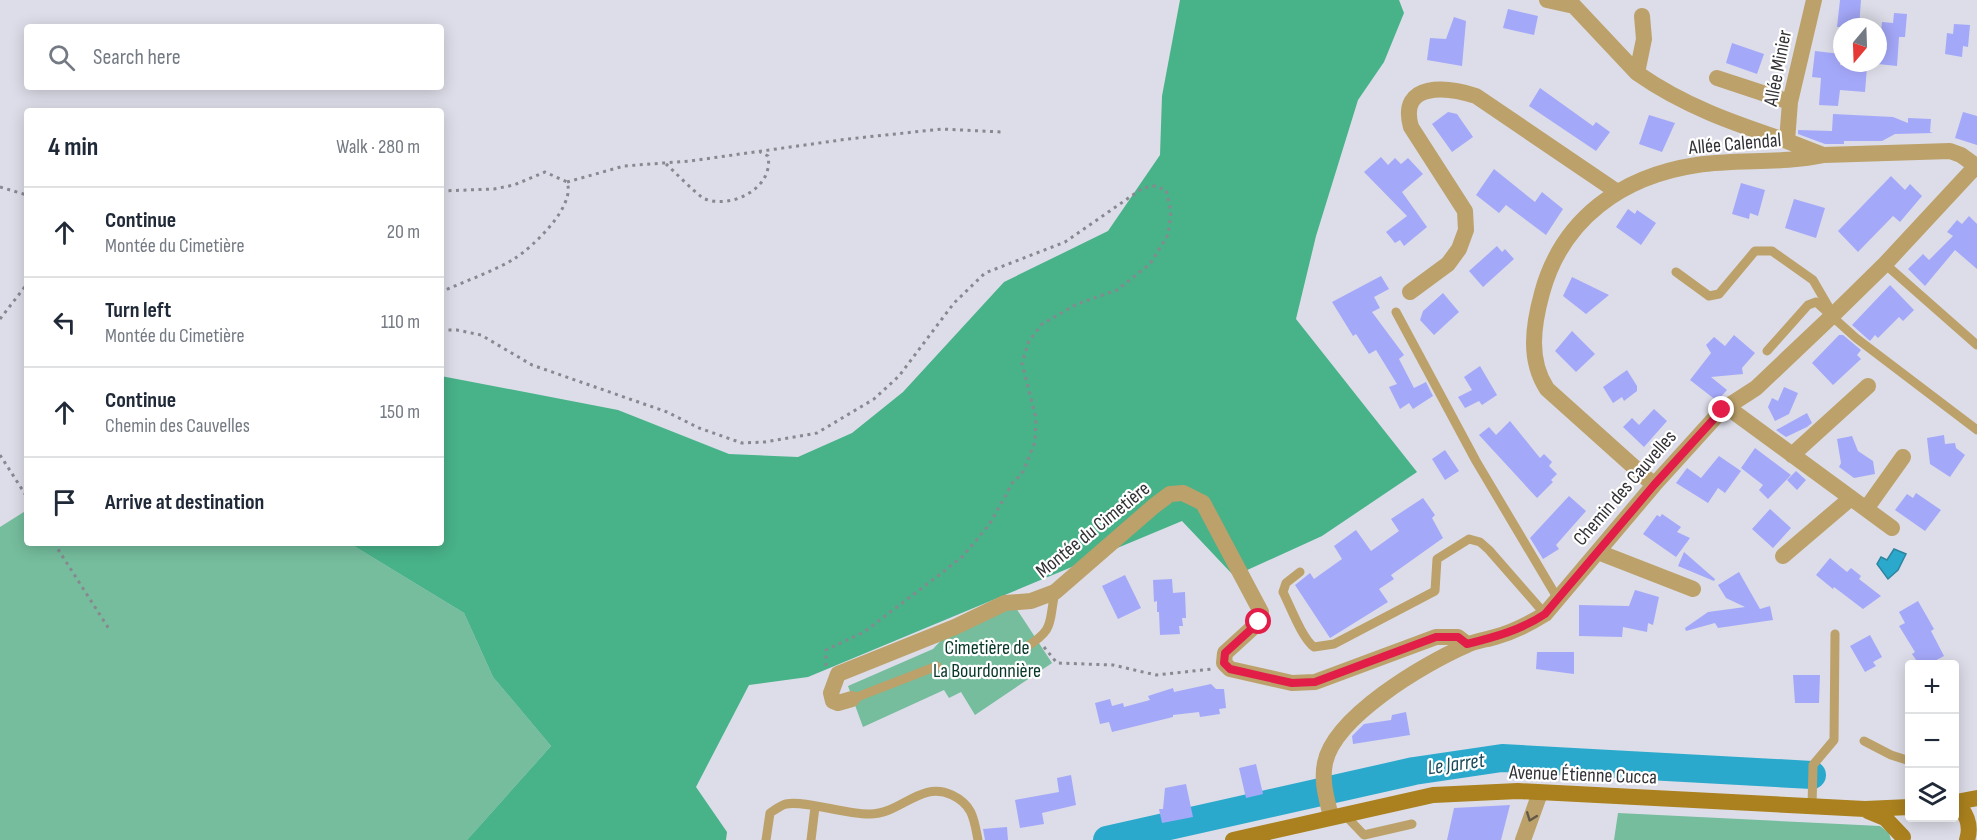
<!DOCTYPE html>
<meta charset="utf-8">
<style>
:root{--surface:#fff;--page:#f2f2f3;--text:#1f2937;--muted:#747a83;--line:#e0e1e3}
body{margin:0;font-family:"Sofia Sans Condensed",sans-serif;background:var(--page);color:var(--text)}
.controls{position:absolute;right:18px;bottom:18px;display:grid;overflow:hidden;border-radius:6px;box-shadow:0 3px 15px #0003}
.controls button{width:54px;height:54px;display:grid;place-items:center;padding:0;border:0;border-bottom:2px solid var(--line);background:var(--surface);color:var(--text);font:30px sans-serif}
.compass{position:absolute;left:1833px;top:18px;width:54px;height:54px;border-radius:50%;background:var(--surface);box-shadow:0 3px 15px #0003;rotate:199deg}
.stop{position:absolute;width:18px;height:18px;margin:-14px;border:4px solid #e11d48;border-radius:50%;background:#fff}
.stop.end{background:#e11d48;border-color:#fff;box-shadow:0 2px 6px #0008}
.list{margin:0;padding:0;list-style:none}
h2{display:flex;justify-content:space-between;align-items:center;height:78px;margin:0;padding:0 24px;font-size:26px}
h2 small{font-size:20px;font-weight:400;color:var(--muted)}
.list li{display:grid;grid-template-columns:39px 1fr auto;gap:18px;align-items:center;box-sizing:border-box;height:90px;padding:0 24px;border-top:2px solid var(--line)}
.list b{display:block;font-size:22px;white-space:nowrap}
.list p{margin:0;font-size:20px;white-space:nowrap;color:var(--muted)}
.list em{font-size:20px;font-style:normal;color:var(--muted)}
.icon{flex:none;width:33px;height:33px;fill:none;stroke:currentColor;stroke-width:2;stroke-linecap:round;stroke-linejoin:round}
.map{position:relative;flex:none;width:1977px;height:840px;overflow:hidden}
.search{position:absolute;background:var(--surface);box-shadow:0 3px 15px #0003;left:24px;top:24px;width:420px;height:66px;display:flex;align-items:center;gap:15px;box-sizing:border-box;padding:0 21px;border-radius:6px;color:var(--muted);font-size:22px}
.panel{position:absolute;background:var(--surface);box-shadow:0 3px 15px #0003;left:24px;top:108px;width:420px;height:438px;border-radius:6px}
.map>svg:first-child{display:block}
</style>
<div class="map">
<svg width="1977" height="840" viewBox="0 0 1977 840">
<rect width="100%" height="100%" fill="#dcdde8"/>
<path fill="#75bd9d" d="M27,510V543H349L464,613L493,677L551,746L467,840H0V527Z
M1007,607L1016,608L1052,663L975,715L961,692L949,698L944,690L863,727L848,686L933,649L947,634Z
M1618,813L1880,826L1889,833L1891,840H1614Z"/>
<path fill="#48b289" d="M1180,0H1399L1404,13L1384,62L1358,100L1316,236L1296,319L1417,472L1322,536L1234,576L1182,521L808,677L749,685L696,787L727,832L726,840H467L551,746L493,677L464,613L349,543H441V376L618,410L729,454L798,457L852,433L903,392L1004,282L1108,231L1160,155L1162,96Z"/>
<path fill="#2ba9cc" stroke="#2d859f" stroke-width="1.5" d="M1894,549L1906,554L1898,570L1888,579L1877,564L1881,557L1887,560Z"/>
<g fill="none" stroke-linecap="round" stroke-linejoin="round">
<path stroke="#2ba9cc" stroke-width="28" d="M1107,840L1414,771L1502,758L1812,775"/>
</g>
<path fill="#a4a8f9" d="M1840,0H1861L1859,27H1837Z
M1508,9L1538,16L1534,35L1503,28Z
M1894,13L1907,14L1905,37H1899L1897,66L1878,64L1882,22L1893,23Z
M1454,17L1466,21L1462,66L1427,60L1430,38L1446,39Z
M1954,24L1970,25L1968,47L1963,46L1962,57L1945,54L1947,33L1953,34Z
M1732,43L1764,54L1757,74L1726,63Z
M1815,51L1841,54L1840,65L1867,67L1865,92L1840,90L1838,106L1819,105L1821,78L1812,77Z
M1540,88L1593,126L1596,122L1610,132L1596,151L1529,106Z
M1448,112L1457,114L1473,137L1452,152L1432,124Z
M1963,112L1977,116V145L1955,138Z
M1833,114L1893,117L1908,123V118L1931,119L1930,132L1933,133L1895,134L1882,141H1844V144H1825L1798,134V130L1832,131Z
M1649,115L1675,123L1662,152L1639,144Z
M1381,157L1388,165L1395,158L1401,164L1408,158L1423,174L1402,192L1427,227L1404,246L1400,240L1395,243L1386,232L1407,216L1364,172Z
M1494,169L1535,202L1542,192L1563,209L1546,235L1506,205L1499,213L1476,195Z
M1891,176L1905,190L1910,184L1922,196L1900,222L1893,216L1858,252L1838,231Z
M1741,183L1765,190L1758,216L1750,213L1749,219L1732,214Z
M1794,199L1825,208L1816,238L1785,228Z
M1628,209L1635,214L1637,210L1656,223L1641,245L1616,227Z
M1969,216L1977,224V269L1955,250L1925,286L1908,269L1923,254L1929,260L1953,236L1947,232L1957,220L1962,224Z
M1497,246L1502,252L1505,249L1514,259L1483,287L1469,271Z
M1381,276L1389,289L1374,297L1380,308L1372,312L1404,355L1399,359L1414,388L1426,382L1433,396L1413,409L1409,403L1400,409L1389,387L1397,384L1376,350L1369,354L1356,334L1353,336L1332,302Z
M1572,277L1609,295L1586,314L1563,296Z
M1890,285L1914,310L1903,321L1899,317L1878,338L1875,335L1870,341L1852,325Z
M1443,293L1459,312L1434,335L1420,320L1423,311Z
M1572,331L1595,354L1576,372L1555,351Z
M1734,335L1755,353L1742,368L1743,374L1711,377L1727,390L1717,401L1690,380L1711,353L1706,345L1714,337L1725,346Z
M1839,335H1843L1861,350L1857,355L1861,359L1833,385L1812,363Z
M1480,366L1497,395L1482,405L1479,401L1465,408L1458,397L1472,390L1464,377Z
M1627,370L1637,386V391L1624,401L1622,397L1613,403L1603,387Z
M1784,387L1798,393L1789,414L1775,421L1768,407L1772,398L1778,401Z
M1654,409L1667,421L1644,447L1623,427L1632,418L1639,425Z
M1807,413L1812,423L1807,427L1786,437L1776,430Z
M1510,421L1540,458L1544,454L1552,462L1549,466L1557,474L1551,480L1553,482L1537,498L1479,435L1489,427L1496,435Z
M1944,435L1945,444L1955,443L1956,448L1965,455L1950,477L1930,464L1927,438Z
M1852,436L1858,451L1873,461L1875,474L1854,478L1839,467L1841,463L1837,439Z
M1755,448L1791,475L1768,499L1759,490L1763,485L1741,468Z
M1445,450L1459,471L1445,480L1432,459Z
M1719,456L1741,471L1725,493L1718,488L1708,503L1676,483L1687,468L1701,478Z
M1796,471L1806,480L1797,490L1787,480Z
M1916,493L1941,510L1925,531L1895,510L1907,494L1913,498Z
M1569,496L1586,511L1556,545L1559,549L1543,559L1530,538Z
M1423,498L1435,515L1432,518L1443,538L1391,575L1394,579L1379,589L1388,602L1330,638L1295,585L1310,573L1314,579L1342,559L1334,546L1356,530L1371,551L1399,531L1391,519Z
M1770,509L1791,528L1773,548L1752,529Z
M1662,514L1681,527L1677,532L1690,538L1676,557L1643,534L1657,515L1660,517Z
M1684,552L1715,579L1714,581L1678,566Z
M1830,558L1847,572L1851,568L1861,576L1859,579L1881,596L1863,609L1834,587L1833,589L1816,575Z
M1739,572L1760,609L1770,606L1773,620L1718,628L1715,623L1686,631L1685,628L1708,612L1745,607L1726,598L1718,585Z
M1125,575L1141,608L1118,619L1102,586Z
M1172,579L1173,593L1185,592L1186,618H1182L1183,626H1179L1180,634L1160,635L1159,612H1157V601L1154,602L1153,580Z
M1635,590L1659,597L1653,625L1648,623L1647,632L1623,627L1622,637L1579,636V605L1629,606Z
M1918,601L1934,629L1931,631L1944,656L1929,664H1919L1912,654L1915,652L1899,626L1905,623L1899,612Z
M1870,635L1882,657L1873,662L1876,666L1865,672L1850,646Z
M1537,652H1574V674L1536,669Z
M1793,675H1820L1819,703H1795Z
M1211,684L1216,689H1224L1226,708L1219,709L1220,714L1200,717L1199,712L1173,715V717L1112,732L1109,722L1100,724L1095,703L1110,699L1112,706L1123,703L1124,707L1150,700L1148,696L1173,688L1174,692Z
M1406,712L1410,735L1353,744L1352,736L1364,724L1391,720L1392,715Z
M1256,764L1263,794L1246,798L1239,768Z
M1071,775L1076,805L1042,813L1044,824L1020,828L1015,800L1059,792L1057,778Z
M1186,784L1193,817L1162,823L1159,809H1163L1165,788Z
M1510,805L1501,840H1447L1454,808Z
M1007,827L1008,840H985L983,829Z"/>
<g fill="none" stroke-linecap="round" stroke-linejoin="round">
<path stroke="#888890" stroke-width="3" stroke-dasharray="3 4.5" stroke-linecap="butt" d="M666,164C674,171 699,197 705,199C732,209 774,188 768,156L760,152
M567,182L624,166L690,161L848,139L942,129L1001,132
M0,187L27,195
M441,191L494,189L514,185L545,172L567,182C576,206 534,246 514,259C492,272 465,281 441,292
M0,319L27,284
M441,330H457L481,335L532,365L667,412L699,428L742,443L765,442L817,433L874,399L899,376L954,303L985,273L1065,242L1143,188L1154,186L1166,190L1171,212L1168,235L1150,264L1117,290L1077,304L1051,319L1042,324L1029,341L1022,363L1036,418L1035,442L1022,474L1013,482L989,525L963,556L939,575L864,632L826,650V666
M0,455L27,497
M54,543L109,629
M1044,647L1057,663L1113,665L1156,675L1212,669"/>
<path stroke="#bca16a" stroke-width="9" d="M1885,264L1977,345
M1676,272L1709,296L1719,294L1755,251H1772L1813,280L1831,311
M1396,312L1476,461L1558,599
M1767,351L1808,305L1816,302L1856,338L1977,430
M1300,572L1286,583L1283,592C1291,608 1302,638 1314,647L1334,644L1435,591L1437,559L1469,539L1480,542L1489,550L1545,614
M1025,648C1056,628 1048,624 1055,592
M852,699L937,666
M1864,741L1891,755L1910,761
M1812,807L1813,765L1834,740L1835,634
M1344,814L1364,835L1412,824
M766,840L770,813C775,810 781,805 786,804C805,800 848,815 870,814C901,814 921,780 952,795C973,805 974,819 978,840
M811,840L815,807"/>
<path stroke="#bca16a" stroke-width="16" d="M1547,0L1574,6L1637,73
M1814,0L1790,102L1787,141L1823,155
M1642,16L1644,39L1637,73C1684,106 1733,123 1787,141
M1717,78L1790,102
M1410,292L1448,264L1459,249L1466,230L1465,211L1411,127C1398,81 1448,87 1476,96L1616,191
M1727,407L1892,528
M1792,455L1868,386
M1654,485L1547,389C1528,360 1533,326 1542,293C1562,219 1622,176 1697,165C1739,159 1782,164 1824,155L1950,151L1961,155L1976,166
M1866,509L1903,457
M1598,552L1693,589
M1783,556L1851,498
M852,699L838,703L833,701L831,693L838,674L955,627L1005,603L1031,601L1055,592L1154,506L1170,494L1183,493L1203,503L1261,612L1259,622L1225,653L1224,663L1230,669L1292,683L1315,682L1436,637H1458L1467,644
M1331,817C1327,799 1321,782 1325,763C1334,717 1424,664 1465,646C1474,641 1485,640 1495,637C1513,632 1529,624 1545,614L1654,485L1722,410L1756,388L1833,315L1885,264L1977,165
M1523,840L1540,793"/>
<path stroke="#aa811e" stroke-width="16" d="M1954,802C1966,811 1972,825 1967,840
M1956,802L1977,798
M1868,811L1885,818L1903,837
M1233,840L1433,795L1518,791L1865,809L1910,807"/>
</g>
<defs><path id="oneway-chevron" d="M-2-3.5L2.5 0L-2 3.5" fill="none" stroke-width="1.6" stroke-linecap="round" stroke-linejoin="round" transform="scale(1.5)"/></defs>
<use stroke="#625948" href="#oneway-chevron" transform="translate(1531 817) rotate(111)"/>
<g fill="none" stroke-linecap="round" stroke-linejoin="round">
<path stroke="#e11d48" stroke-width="8" d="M1259,622L1225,653L1224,663L1230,669L1292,683L1315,682L1436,637H1458L1467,644C1495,637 1521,630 1545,614L1654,485L1722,410"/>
</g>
<g text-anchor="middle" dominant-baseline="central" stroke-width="4.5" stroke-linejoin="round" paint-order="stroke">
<g font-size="20" fill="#323236" stroke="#fff">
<text transform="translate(1778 68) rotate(-79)">Allée Minier</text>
<text transform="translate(1735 144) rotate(-5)">Allée Calendal</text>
<text transform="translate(1625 488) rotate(-49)">Chemin des Cauvelles</text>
<text transform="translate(1093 530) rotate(-39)">Montée du Cimetière</text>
<text transform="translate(1583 775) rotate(2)">Avenue Étienne Cucca</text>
</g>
<g font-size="20" fill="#073726" stroke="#fff">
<text x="987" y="648">Cimetière de<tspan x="987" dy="23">La Bourdonnière</tspan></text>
</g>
<g font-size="21" font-style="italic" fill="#174958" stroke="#fff">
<text transform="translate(1456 764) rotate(-8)">Le Jarret</text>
</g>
</g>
</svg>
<div class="controls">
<button>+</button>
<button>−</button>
<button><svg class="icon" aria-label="layers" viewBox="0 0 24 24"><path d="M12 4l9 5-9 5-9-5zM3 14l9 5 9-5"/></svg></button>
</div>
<svg class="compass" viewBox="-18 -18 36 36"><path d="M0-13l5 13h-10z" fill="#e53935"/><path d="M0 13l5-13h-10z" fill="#747a83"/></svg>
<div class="stop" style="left:1259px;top:622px"></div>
<div class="stop end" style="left:1722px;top:410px"></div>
<div class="search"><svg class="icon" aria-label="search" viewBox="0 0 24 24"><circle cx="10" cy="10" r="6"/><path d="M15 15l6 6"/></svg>Search here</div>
<section class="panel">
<h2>4 min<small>Walk · 280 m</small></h2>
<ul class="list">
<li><svg class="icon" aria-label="ahead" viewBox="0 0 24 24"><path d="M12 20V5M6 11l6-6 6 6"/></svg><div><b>Continue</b><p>Montée du Cimetière</p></div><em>20 m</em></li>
<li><svg class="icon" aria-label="left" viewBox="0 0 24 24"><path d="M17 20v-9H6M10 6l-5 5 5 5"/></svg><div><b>Turn left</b><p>Montée du Cimetière</p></div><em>110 m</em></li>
<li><svg class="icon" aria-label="ahead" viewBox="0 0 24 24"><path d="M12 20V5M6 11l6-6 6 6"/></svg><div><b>Continue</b><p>Chemin des Cauvelles</p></div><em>150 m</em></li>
<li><svg class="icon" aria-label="arrive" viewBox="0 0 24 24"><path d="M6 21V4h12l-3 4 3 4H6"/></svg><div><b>Arrive at destination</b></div></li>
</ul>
</section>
</div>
